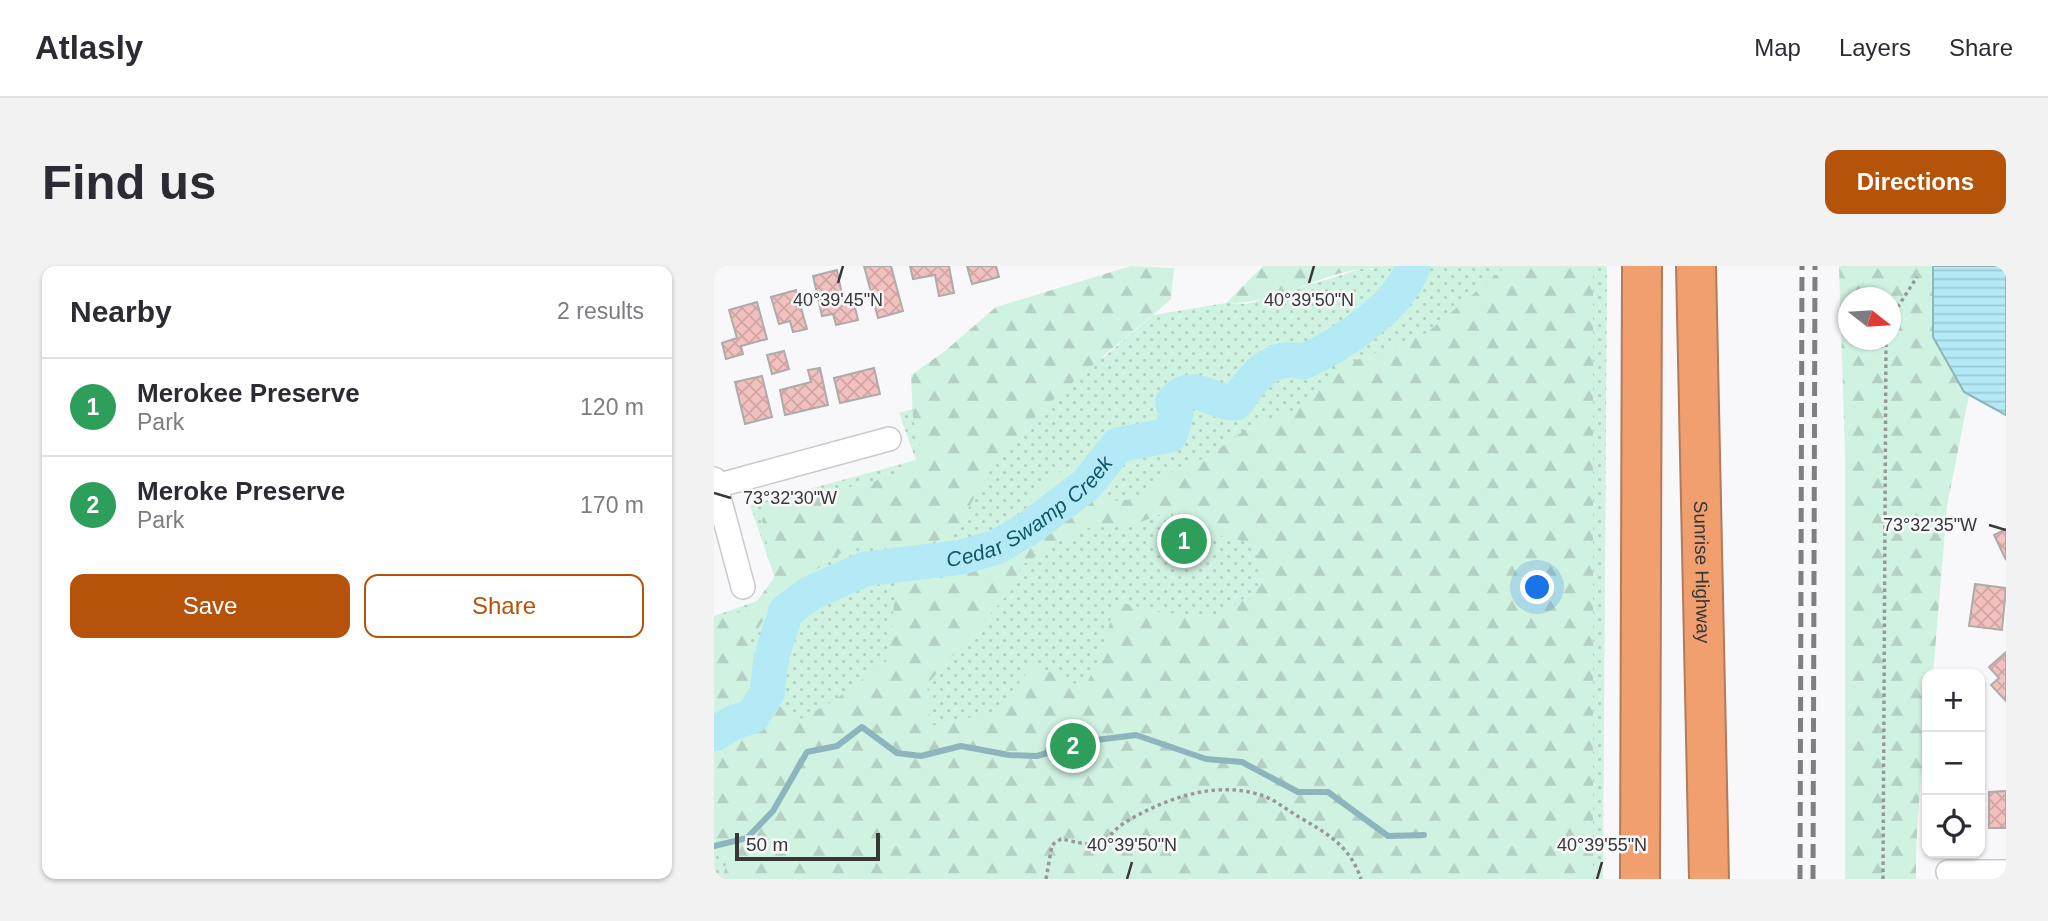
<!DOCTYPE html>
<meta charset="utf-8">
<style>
:root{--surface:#fff;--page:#f2f2f3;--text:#2b2b33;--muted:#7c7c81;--line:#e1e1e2;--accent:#b45309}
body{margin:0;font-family:Arial,sans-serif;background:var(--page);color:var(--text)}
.controls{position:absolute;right:21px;bottom:21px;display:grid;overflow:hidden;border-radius:14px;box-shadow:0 2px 5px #0004}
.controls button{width:63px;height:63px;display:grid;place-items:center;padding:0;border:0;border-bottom:2px solid var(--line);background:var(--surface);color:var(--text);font:35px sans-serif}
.compass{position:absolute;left:1124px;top:21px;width:63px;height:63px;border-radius:50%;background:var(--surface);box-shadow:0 2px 5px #0004;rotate:107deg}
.scale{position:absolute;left:21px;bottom:18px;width:145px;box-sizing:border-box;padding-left:7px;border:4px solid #373738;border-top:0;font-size:19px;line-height:24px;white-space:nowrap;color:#373738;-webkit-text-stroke:5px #f8f8fb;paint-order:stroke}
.you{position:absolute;left:824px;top:322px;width:24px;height:24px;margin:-18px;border:5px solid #fff;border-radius:50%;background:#1a73e8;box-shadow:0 0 0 10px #1a73e833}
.badge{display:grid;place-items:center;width:46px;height:46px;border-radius:50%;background:var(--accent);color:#fff;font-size:23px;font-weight:700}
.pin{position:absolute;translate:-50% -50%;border:4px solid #fff;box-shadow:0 2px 7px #0006}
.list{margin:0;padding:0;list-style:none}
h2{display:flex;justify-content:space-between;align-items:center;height:91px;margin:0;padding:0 28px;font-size:30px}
h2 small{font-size:23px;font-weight:400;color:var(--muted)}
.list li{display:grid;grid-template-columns:46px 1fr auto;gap:21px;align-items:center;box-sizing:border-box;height:98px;padding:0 28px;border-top:2px solid var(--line)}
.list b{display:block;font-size:26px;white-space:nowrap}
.list p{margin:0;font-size:23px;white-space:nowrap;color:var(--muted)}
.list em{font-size:23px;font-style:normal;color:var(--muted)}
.actions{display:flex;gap:14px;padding:21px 28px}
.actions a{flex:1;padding:16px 0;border:2px solid var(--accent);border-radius:14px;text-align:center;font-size:24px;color:var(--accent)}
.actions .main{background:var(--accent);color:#fff}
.icon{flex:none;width:38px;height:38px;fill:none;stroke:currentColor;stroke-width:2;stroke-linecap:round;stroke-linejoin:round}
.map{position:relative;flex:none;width:1292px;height:613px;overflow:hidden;border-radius:14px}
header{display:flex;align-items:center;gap:42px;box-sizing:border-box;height:98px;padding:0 35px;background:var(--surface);border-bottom:2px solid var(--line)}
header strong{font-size:33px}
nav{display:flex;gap:38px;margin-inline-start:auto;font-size:24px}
.intro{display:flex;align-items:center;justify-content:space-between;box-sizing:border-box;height:168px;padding:0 42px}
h1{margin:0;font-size:49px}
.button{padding:18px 32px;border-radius:14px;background:var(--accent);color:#fff;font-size:24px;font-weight:700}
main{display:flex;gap:42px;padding:0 42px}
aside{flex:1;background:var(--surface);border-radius:14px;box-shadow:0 2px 5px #0004}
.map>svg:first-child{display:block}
</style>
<header>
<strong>Atlasly</strong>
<nav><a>Map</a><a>Layers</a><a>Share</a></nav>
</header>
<div class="intro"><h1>Find us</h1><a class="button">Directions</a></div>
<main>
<aside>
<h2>Nearby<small>2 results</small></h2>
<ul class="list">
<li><span class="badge" style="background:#2e9e5b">1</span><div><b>Merokee Preserve</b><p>Park</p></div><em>120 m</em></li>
<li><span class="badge" style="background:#2e9e5b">2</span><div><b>Meroke Preserve</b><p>Park</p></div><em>170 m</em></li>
</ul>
<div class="actions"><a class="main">Save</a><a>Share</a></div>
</aside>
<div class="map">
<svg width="1292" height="613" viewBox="0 0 1292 613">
<defs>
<pattern id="grass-dots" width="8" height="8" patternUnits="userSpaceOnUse" patternTransform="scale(1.75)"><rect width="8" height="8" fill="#d0f2e1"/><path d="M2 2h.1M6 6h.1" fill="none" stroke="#b3d0c2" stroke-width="1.8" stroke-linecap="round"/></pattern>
<pattern id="forest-firs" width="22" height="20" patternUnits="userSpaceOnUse" patternTransform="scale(1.75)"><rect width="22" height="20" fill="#d0f2e1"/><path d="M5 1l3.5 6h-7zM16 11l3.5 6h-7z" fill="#b3d0c2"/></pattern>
<pattern id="water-rules" width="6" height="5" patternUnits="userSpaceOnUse" patternTransform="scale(1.75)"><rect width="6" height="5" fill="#b4e9f6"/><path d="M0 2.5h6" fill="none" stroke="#9bc8d4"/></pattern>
<pattern id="building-cross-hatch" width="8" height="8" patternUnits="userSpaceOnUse" patternTransform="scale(1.75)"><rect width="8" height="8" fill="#f2c0be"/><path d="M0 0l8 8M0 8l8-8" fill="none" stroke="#d0a6a4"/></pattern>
</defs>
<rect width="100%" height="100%" fill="#f8f8fb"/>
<path fill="url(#grass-dots)" d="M659,0H893L889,613H0V350L66,327L36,239L202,194L185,147L390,91L439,49L512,37L533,38L650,2L659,4Z"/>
<path fill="url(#forest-firs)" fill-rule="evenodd" d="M417,0L460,2L457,33C406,78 350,119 304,169C277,198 259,234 240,269L204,281L135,282L94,309L60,338L35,377L59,433L81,456L121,434L174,394L183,311L223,314L276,291L331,216L363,195L396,235L424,233L463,202L492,192L539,158L582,145L629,99L710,69L788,4L785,0H879V613H8L13,596L0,577V486L15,482L0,480V351L36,344L60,312L48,254L55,240L182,210L208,189L199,152L197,109L231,85L282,41ZM458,244L463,274L511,270L542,279L547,320L507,349L449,347L401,335L389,386L370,422L320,398L281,446L217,460L213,418L297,325L308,299L349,273L384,258L416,260Z
M549,0H686C671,6 663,1 649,3C603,8 561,39 512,37Z
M1125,0H1218L1249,126L1255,129L1233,240L1219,408H1213C1213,477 1201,545 1202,613H1131V187ZM1134,32H1176V74H1134Z"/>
<path fill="url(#water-rules)" stroke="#8eb4bd" stroke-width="2" d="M1219,0H1292V149L1250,126L1219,71Z"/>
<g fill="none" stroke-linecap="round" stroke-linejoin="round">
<path stroke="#8eb4bd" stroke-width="6" d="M0,580L33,572L59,545L93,486L123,480L148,461L183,487L207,490L247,480L295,489L323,490L374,475L422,469L492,493L528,496L584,526H614L674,570L710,569"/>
<path stroke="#b4e9f6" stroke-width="35" id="s1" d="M0,468L19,457L39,450L53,427L57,393L72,345L97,327L151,303L248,291L283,281L318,260L372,219L404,179L456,169L462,149L459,136C479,112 498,138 522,137C537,113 558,86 589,96C625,80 687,40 699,0"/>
</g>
<path fill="url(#building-cross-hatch)" stroke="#aeabab" stroke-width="2" d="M150,0H177L189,45L164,52Z
M196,0H235L240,27L225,30L221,9L199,13Z
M253,0H282L285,11L258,18Z
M123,4L130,39L140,37L144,54L122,59L119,48L108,50L99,10Z
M82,24L93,63L79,66L76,55L65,58L57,31Z
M43,36L53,73L27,80L29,88L12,93L8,77L23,72L15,44Z
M70,85L75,103L58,108L53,89Z
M106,102L114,139L71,149L66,124L97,116L94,104Z
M160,102L166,128L126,137L120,112Z
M48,110L58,151L31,158L21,116Z
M1292,263V294L1280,269Z
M1261,318L1292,322L1288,364L1255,360Z
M1292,386V435L1277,419L1285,412L1275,401Z
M1292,525V562H1275V526Z"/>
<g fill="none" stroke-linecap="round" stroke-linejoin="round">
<g stroke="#cacacd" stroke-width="26">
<path id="street" d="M0,213L29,321
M2,220L175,173
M1234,606H1292"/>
</g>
<g stroke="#b17b5c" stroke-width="42">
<g id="highway">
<path id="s2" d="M982,0L995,613"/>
<path d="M926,613L928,0"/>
</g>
</g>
<path stroke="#98989a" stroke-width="3.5" stroke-dasharray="3.5 3.5" stroke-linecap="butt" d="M1176,53L1203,11
M332,613L338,579L347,573C360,575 377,582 389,575C397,570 402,562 410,557C450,533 500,514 547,529C560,533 573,544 585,551C614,568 636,580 647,613
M1169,613L1172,74"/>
<use href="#street" stroke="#fff" stroke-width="23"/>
<use href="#highway" stroke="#f29f6f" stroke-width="38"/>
<path stroke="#7f7f81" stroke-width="5" stroke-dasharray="14 7" stroke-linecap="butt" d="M1086,613L1088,0
M1099,613L1101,0"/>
</g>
<path fill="none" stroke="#373738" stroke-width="2.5" d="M124,17L129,0M595,17L600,0M0,227L17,232M1275,259L1292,264M413,613L418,596M883,613L888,596"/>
<g text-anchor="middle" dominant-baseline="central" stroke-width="5" stroke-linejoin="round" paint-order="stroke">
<g font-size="19" fill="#373738" stroke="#f8f8fb">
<text stroke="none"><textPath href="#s2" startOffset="306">Sunrise Highway</textPath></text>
</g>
<g font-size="21" font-style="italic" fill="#0f5766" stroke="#f8f8fb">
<text stroke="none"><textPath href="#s1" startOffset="424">Cedar Swamp Creek</textPath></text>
</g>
</g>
<g font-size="18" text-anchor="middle" fill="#373738" stroke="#f8f8fb" stroke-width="5" stroke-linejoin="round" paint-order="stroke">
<text x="124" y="40">40°39'45"N</text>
<text x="595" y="40">40°39'50"N</text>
<text x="76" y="238">73°32'30"W</text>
<text x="1216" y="265">73°32'35"W</text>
<text x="418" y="585">40°39'50"N</text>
<text x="888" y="585">40°39'55"N</text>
</g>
</svg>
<div class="controls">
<button>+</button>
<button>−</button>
<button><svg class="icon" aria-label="locate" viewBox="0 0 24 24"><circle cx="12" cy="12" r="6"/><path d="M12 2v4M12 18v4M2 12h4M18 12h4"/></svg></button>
</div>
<svg class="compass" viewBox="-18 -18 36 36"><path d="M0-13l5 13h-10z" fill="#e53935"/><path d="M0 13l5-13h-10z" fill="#7c7c81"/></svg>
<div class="scale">50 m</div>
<div class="you"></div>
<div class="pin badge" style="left:470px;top:275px;background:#2e9e5b">1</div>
<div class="pin badge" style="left:359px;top:480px;background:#2e9e5b">2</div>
</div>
</main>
